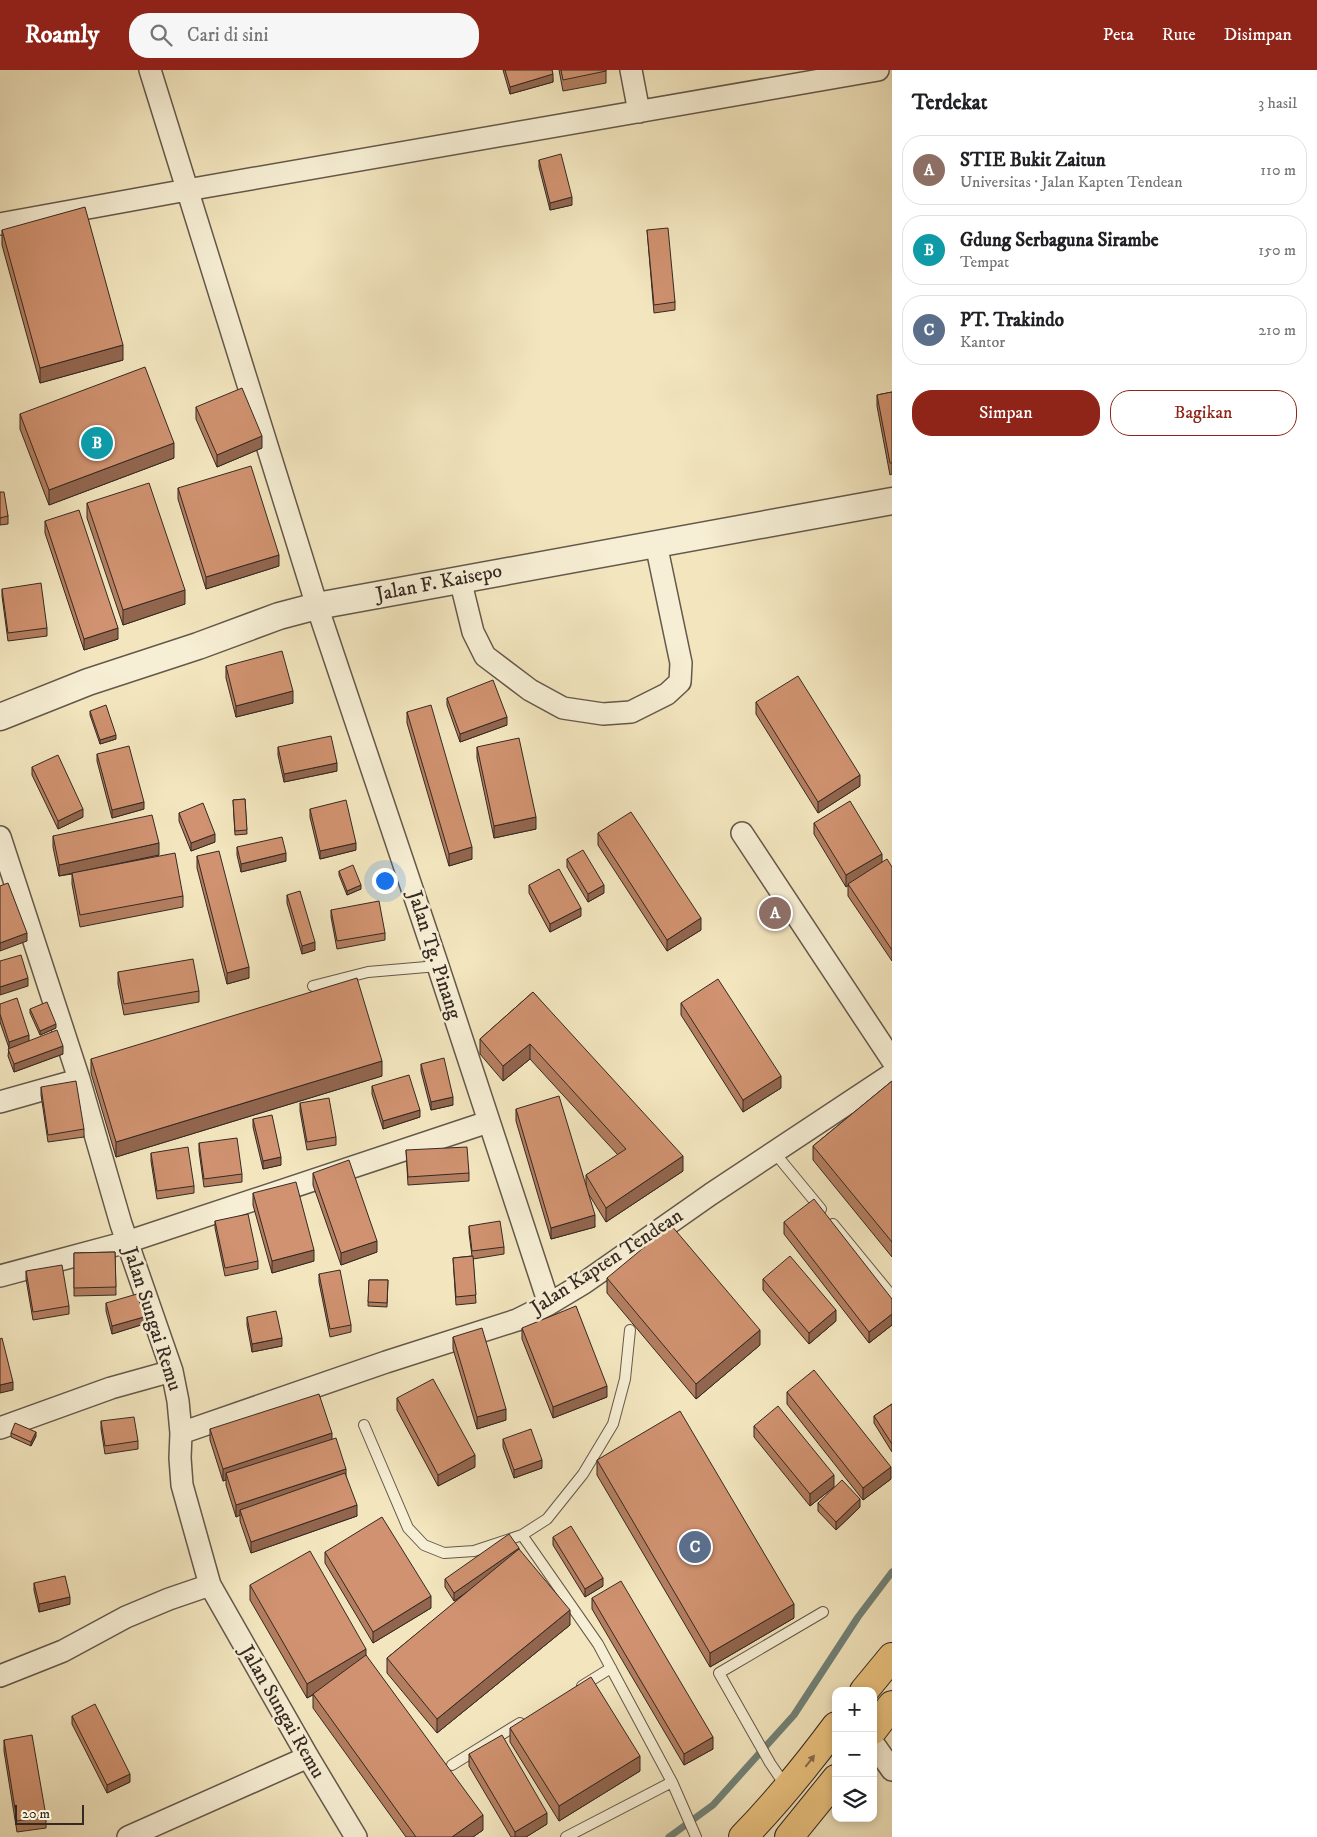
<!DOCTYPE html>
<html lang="id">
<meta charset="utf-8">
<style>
:root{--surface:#fff;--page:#f6f6f6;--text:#202124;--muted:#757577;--line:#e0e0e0;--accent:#8f2418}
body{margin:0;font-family:"IM FELL DW Pica",serif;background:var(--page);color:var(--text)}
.controls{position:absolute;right:15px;bottom:15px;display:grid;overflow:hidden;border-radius:10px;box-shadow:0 2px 8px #0003}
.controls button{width:45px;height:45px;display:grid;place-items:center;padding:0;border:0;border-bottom:1px solid var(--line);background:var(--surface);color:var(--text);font:25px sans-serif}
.scale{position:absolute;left:15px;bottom:12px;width:69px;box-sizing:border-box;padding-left:5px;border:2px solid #352923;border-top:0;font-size:14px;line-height:18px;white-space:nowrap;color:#352923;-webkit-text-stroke:4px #f7efd5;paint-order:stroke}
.you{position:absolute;left:384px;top:810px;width:18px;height:18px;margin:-12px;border:4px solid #fff;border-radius:50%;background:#1a73e8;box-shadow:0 0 0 8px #1a73e833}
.badge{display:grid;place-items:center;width:32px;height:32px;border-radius:50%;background:var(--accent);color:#fff;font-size:16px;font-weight:700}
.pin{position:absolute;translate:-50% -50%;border:2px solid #fff;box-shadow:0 1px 5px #0006}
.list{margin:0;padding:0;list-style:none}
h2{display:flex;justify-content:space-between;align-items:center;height:65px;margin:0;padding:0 20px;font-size:21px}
h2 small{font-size:16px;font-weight:400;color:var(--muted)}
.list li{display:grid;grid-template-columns:32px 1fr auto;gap:15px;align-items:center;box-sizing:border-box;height:70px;margin:0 10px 10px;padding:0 10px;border:1px solid var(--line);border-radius:20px}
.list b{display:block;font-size:19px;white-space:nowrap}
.list p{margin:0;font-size:16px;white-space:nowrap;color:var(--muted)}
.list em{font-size:16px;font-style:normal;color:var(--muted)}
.actions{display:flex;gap:10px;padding:15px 20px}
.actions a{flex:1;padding:11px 0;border:1px solid var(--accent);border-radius:20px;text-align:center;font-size:18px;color:var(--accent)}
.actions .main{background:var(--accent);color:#fff}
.icon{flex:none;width:28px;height:28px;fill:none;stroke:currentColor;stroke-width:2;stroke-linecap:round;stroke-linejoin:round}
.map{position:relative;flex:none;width:892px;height:1767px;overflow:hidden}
header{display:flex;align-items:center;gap:30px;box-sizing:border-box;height:70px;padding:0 25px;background:var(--accent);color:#fff}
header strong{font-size:24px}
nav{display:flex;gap:28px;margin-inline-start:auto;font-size:18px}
.search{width:350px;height:45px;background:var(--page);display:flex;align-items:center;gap:12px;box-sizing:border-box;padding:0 18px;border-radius:20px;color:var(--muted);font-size:19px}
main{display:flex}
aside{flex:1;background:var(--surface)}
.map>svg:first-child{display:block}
</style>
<header>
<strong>Roamly</strong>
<div class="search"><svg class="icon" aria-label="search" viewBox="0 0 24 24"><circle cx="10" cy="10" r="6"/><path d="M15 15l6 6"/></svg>Cari di sini</div>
<nav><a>Peta</a><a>Rute</a><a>Disimpan</a></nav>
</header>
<main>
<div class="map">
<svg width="892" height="1767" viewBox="0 0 892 1767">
<rect width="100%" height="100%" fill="#f3e6bf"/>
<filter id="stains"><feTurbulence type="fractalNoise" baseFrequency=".004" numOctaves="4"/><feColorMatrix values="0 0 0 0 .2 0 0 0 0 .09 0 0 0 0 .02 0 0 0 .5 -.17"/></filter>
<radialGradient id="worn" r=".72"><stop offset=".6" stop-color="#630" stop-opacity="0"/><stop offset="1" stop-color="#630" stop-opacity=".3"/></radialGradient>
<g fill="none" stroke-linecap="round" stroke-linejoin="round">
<path stroke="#728379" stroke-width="7" d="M669,1767L713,1735L794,1645L858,1547L892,1502"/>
<g stroke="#64584a" stroke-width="12">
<path id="service" d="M313,916L368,902L438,896
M774,1082L821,1139
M833,1154L892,1226
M364,1355L408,1458L424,1475L444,1483L474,1481L522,1465L547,1449L583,1404L613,1354L625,1309L630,1260
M522,1465L598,1574L672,1712L696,1767
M582,1616L611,1598
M452,1695L520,1653
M787,1718L770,1693L719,1603L823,1542
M566,1767L672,1712"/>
</g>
<g stroke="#64584a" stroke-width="24">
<path id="minor" d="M150,0L317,536L438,896L549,1234
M631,0L639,42
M0,154L187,120L878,0
M460,509L473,562L485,586L530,620L563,638L603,644L631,642L667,624L680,612L681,593L656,474
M742,763L892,990
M0,767L79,1009L121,1154L172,1301L178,1331L181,1363L180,1388L182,1415L210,1515L308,1687L356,1767
M0,1032L67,1013
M0,1206L127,1172L488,1052
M0,1358L111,1318L172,1301
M181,1363L386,1292L517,1250L549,1234L584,1213L711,1124L892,1004
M0,1606L63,1581L126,1547L169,1529L210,1515
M873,1673L892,1700
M128,1767L308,1687"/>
</g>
<g stroke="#64584a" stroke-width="29">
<path id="tertiary" d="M0,647L88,612L198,576L279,546L317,536L892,431"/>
</g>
<g stroke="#352923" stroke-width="30">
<path id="trunk" d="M864,1621L892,1587
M873,1660L892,1635
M743,1767C777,1732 807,1695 836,1656
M789,1767L836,1709"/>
</g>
<use href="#service" stroke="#f7efd5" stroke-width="10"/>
<use href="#minor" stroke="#f7efd5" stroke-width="21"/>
<use href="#tertiary" stroke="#f7efd5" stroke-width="26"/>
<use href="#trunk" stroke="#eac380" stroke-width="28"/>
</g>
<path fill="#b37e60" stroke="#352923" d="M503,0H552L553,12L510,24Z
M559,0H606V13L563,21Z
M539,90L572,135L550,140L539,97Z
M2,160L123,290L40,313L2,175Z
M647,160L675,232V240L654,243Z
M892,322V404L890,405L877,336V325Z
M196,337L262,378L217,397L196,349Z
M20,344L174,388L49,435L20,359Z
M178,418L279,496L206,519L178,429Z
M0,422L8,446V454L0,455Z
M87,433L185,534L123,555L87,448Z
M45,451L118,569L84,580L45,463Z
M2,519L47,558V566L8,571L2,526Z
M226,596L293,633L236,647L226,608Z
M447,628L507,655L460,672L447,635Z
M756,632L860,716L818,743L756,644Z
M90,641L116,669L100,674L90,645Z
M407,642L472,789L449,796L407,653Z
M278,677L337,701L284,712L278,685Z
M477,677L536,759L494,768L477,688Z
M97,684L144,739L112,748L97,691Z
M32,697L83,747L58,759L32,705Z
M245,729L247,764L235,765L233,730Z
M310,739L356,780L320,789L310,747Z
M179,743L215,772L191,781L179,751Z
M814,753L882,792L892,797V891L848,826V815L846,817L814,764Z
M598,763L701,860L667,881L598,775Z
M53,766L159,785L103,797L183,826V837L80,857L72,814V804L59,806L53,777Z
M237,777L286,791L241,802L237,785Z
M197,786L249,908L227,914L197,798Z
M567,789L604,823L588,832L567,797Z
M339,801L361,819L347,825L339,805Z
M529,815L581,846L550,862L529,823Z
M287,825L315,880L302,884L287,833Z
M331,840L385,863V870L337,879L331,847Z
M118,902L199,921V932L124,945L118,914Z
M533,922L683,1101L606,1152L588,1123L595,1157L551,1169L516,1051V1039L586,1116V1105L618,1085L530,989L503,1011L480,984V969Z
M681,933L781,1018L743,1042L681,945Z
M0,934L29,971L63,984L14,1002L8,986L9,978L0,952Z
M30,939L56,958L40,965L30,943Z
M91,989L382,1006L116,1087L91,1003Z
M421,994L453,1035L431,1040L421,1001Z
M892,1011V1187L813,1090V1076Z
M372,1016L420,1047L383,1059L372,1024Z
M41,1017L84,1059V1067L48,1072L41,1025Z
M300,1033L336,1067V1075L307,1080L300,1041Z
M253,1049L281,1095L263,1099L253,1057Z
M199,1073L242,1104V1112L204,1117L199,1081Z
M406,1080L469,1103V1111L408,1115Z
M151,1083L194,1116V1123L157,1129L151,1091Z
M313,1103L377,1182L341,1195L313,1115Z
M253,1123L314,1191L272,1203L253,1135Z
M215,1151L258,1191V1199L225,1206L215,1158Z
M784,1152L892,1229V1255L869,1273L784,1164Z
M469,1156L504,1177V1184L473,1189L476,1233L456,1235L453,1188L472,1186L469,1163Z
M115,1182L116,1225L74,1226V1183Z
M26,1201L69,1236V1244L33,1250L26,1209Z
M319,1204L351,1255V1262L330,1267L319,1212Z
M607,1208L760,1275L696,1329L607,1223Z
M763,1209L836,1251L809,1274L763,1220Z
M369,1210H388L387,1237L368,1236Z
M106,1233L144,1254L112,1264L106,1241Z
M247,1247L282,1276L252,1282L247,1255Z
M522,1258L607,1327L553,1348L522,1269Z
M453,1267L506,1350L477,1359L453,1279Z
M787,1322L891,1409L863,1430L787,1334Z
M397,1328L475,1397L438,1416L397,1340Z
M892,1334V1382L874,1353V1346Z
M101,1351L138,1371V1379L105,1384L101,1359Z
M754,1356L834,1417L810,1436L754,1367Z
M210,1359L332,1369L346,1407L357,1446L251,1483L240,1451V1445L236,1447L226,1415V1410L223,1411L210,1370Z
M11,1363L36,1366L31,1376L11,1367Z
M503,1369L542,1398L514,1408L503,1377Z
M597,1390L794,1548L710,1597L597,1405Z
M818,1433L860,1437L836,1460L818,1441Z
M553,1467L603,1516L585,1527L553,1475Z
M519,1480L570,1555L437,1663L387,1603V1588L468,1522L454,1531L445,1517V1509Z
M325,1482L431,1538L373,1573L325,1493Z
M34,1513L70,1534L39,1542L34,1520Z
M250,1515L483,1760L473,1767H406L313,1638V1625L307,1628L250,1530Z
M592,1528L713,1679L684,1695L592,1539Z
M72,1646L130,1712L107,1723L72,1654Z
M510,1658L640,1701L559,1751L510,1672Z
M4,1670L46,1746V1758L17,1762L4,1681Z
M469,1684L547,1754L526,1767H511L469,1696Z"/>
<path fill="#92664e" stroke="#352923" d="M553,4V12L510,24V17Z
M572,127V135L550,140V133Z
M123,275V290L40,313V298Z
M262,366V378L217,397V385Z
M174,373V388L49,435V420Z
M279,485V496L206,519V507Z
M185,520V534L123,555V540Z
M118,558V569L84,580V569Z
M293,621V633L236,647V636Z
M507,647V655L460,672V664Z
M116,665V669L100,674V670Z
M337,693V701L284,712V704Z
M860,705V716L818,743V732Z
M144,732V739L112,748V740Z
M83,739V747L58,759V751Z
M536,747V759L494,768V756Z
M215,764V772L191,781V773Z
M159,773V785L59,806V795Z
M356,773V780L320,789V781Z
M472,777V789L449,796V784Z
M286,783V791L241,802V794Z
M882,784V795L846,817V805Z
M361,815V819L347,825V821Z
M604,815V823L588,832V824Z
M581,838V846L550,862V854Z
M701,848V860L667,881V870Z
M27,863V871L0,881V873Z
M315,872V880L302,884V876Z
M249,897V908L227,914V903Z
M28,908V916L0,925V917Z
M56,954V958L40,965V961Z
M29,965V973L9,979V972Z
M530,974V989L503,1011V996Z
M63,976V984L14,1002V994Z
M382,991V1006L116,1087V1072Z
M781,1006V1018L743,1042V1030Z
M453,1027V1035L431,1040V1032Z
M420,1040V1047L383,1059V1051Z
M683,1086V1101L606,1152V1138Z
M281,1087V1095L263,1099V1091Z
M595,1145V1157L551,1169V1158Z
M377,1171V1182L341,1195V1183Z
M314,1180V1191L272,1203V1191Z
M836,1240V1251L809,1274V1263Z
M892,1244V1255L869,1273V1262Z
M144,1247V1254L112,1264V1256Z
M760,1260V1275L696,1329V1314Z
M282,1268V1276L252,1282V1274Z
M13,1312V1320L0,1323V1315Z
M607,1316V1327L553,1348V1337Z
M506,1339V1350L477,1359V1347Z
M36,1362V1366L31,1376V1372Z
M332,1363V1375L226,1403V1410L223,1411V1399Z
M475,1385V1397L438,1416V1405Z
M542,1390V1398L514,1408V1400Z
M891,1397V1409L863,1430V1418Z
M346,1399V1411L240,1440V1445L236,1447V1435Z
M834,1405V1417L810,1436V1424Z
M860,1429V1437L836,1460V1452Z
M357,1435V1446L251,1483V1472Z
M519,1478V1486L454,1531V1523Z
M603,1508V1516L585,1527V1519Z
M431,1526V1538L373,1573V1562Z
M70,1527V1534L39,1542V1534Z
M794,1534V1548L710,1597V1583Z
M570,1540V1555L437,1663V1649Z
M366,1579V1594L307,1628V1614Z
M713,1667V1679L684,1695V1684Z
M640,1686V1701L559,1751V1736Z
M130,1704V1712L107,1723V1715Z
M547,1743V1754L526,1767H515V1762Z
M483,1745V1760L473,1767H452Z"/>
<path fill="#d09270" stroke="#352923" d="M505,0H552L553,4L510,17Z
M561,0H606V1L563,10Z
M561,84L572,127L550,133L539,90Z
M85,137L123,275L40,298L2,160Z
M668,158L675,232L654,235L647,160Z
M145,297L174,373L49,420L20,344Z
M242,318L262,366L217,385L196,337Z
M892,322V393H890L877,325Z
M251,396L279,485L206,507L178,418Z
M149,413L185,520L123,540L87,433Z
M0,422H4L8,446L0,448Z
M79,440L118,558L84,569L45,451Z
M41,513L47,558L8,563L2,519Z
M282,581L293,621L236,636L226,596Z
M798,606L860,705L818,732L756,632Z
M493,610L507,647L460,664L447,628Z
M106,635L116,665L100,670L90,641Z
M431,635L472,777L449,784L407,642Z
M331,666L337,693L284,704L278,677Z
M519,668L536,747L494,756L477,677Z
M129,676L144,732L112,740L97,684Z
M58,685L83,739L58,751L32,697Z
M245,729L247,760L235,761L233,730Z
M346,730L356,773L320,781L310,739Z
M850,731L882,784L846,805L814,753Z
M203,733L215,764L191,773L179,743Z
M631,742L701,848L667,870L598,763Z
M152,745L159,773L59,795L53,766Z
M282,767L286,783L241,794L237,777Z
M583,780L604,815L588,824L567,789Z
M219,781L249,897L227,903L197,786Z
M175,783L183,826L80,845L72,803Z
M887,789L892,797V880L848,814Z
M353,795L361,815L347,821L339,801Z
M559,799L581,838L550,854L529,815Z
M8,813L27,863L0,873V816Z
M300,821L315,872L302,876L287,825Z
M379,831L385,863L337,871L331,840Z
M21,885L28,908L0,917V891Z
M193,889L199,921L124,934L118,902Z
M357,908L382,991L116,1072L91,989Z
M718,909L781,1006L743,1030L681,933Z
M533,922L683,1086L606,1138L586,1105L626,1079L530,974L503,996L480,969Z
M17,928L29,965L9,972L0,944V934Z
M47,932L56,954L40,961L30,939Z
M57,960L63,976L14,994L8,979Z
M444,988L453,1027L431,1032L421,994Z
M409,1005L420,1040L383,1051L372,1016Z
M76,1011L84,1059L48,1065L41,1017Z
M892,1011V1172L813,1076Z
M559,1026L595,1145L551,1158L516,1039Z
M329,1028L336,1067L307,1072L300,1033Z
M272,1045L281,1087L263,1091L253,1049Z
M237,1068L242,1104L204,1109L199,1073Z
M188,1077L194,1116L157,1121L151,1083Z
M467,1077L469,1103L408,1107L406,1080Z
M349,1090L377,1171L341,1183L313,1103Z
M296,1112L314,1180L272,1191L253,1123Z
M814,1129L892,1229V1244L869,1262L784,1152Z
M248,1144L258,1191L225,1198L215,1151Z
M500,1151L504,1177L472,1181L469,1156Z
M671,1155L760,1260L696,1314L607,1208Z
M115,1182L116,1217L74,1218V1183Z
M473,1186L476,1225L456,1227L453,1188Z
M790,1186L836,1240L809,1263L763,1209Z
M62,1195L69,1236L33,1242L26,1201Z
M340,1200L351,1255L330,1259L319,1204Z
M369,1210H388L387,1233L368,1232Z
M137,1224L144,1247L112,1256L106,1233Z
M576,1236L607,1316L553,1337L522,1258Z
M276,1241L282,1268L252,1274L247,1247Z
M482,1258L506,1339L477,1347L453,1267Z
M2,1268L13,1312L0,1315V1269Z
M814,1300L891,1397L863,1418L787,1322Z
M433,1309L475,1385L438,1405L397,1328Z
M319,1324L332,1363L223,1399L210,1359Z
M892,1334V1374L874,1346Z
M778,1336L834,1405L810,1424L754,1356Z
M680,1341L794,1534L710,1583L597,1390Z
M134,1347L138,1371L105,1376L101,1351Z
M15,1353L36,1362L31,1372L11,1363Z
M531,1359L542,1390L514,1400L503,1369Z
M336,1368L346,1399L236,1435L226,1403Z
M345,1403L357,1435L251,1472L240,1440Z
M842,1410L860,1429L836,1452L818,1433Z
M382,1447L431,1526L373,1562L325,1482Z
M571,1456L603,1508L585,1519L553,1467Z
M509,1464L519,1478L454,1523L445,1509Z
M519,1479L570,1540L437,1649L387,1588Z
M310,1481L366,1579L307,1614L250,1515Z
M65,1506L70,1527L39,1534L34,1513Z
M621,1511L713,1667L684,1684L592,1528Z
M366,1585L483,1745L452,1767H416L313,1624Z
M591,1607L640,1686L559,1736L510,1658Z
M95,1634L130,1704L107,1715L72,1646Z
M32,1665L46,1746L17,1751L4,1670Z
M502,1665L547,1743L515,1762L469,1684Z"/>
<defs><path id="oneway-solid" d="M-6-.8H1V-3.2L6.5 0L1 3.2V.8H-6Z" transform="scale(1.25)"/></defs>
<use fill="#866e4d" href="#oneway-solid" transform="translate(810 1691) rotate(-52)"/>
<g text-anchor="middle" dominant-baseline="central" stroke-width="5" stroke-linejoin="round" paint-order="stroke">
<g font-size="20" fill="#352923" stroke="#f7efd5">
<text transform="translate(439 513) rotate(-11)">Jalan F. Kaisepo</text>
<text transform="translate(434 885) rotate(72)">Jalan Tg. Pinang</text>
<text transform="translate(607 1192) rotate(-33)">Jalan Kapten Tendean</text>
<text transform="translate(152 1249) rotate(72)">Jalan Sungai Remu</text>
<text transform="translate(282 1642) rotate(60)">Jalan Sungai Remu</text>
</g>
</g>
<rect width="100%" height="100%" filter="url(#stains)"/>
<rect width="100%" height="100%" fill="url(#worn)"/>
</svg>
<div class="controls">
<button>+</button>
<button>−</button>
<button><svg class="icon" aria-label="layers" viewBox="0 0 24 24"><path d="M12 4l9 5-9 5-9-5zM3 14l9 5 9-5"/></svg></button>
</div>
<div class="scale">20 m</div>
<div class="you"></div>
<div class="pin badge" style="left:775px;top:843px;background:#8d6e63">A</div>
<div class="pin badge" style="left:97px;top:373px;background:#0f9aa8">B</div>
<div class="pin badge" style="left:695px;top:1477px;background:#5c6f8a">C</div>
</div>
<aside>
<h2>Terdekat<small>3 hasil</small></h2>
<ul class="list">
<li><span class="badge" style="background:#8d6e63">A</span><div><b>STIE Bukit Zaitun</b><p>Universitas · Jalan Kapten Tendean</p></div><em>110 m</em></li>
<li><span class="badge" style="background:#0f9aa8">B</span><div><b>Gdung Serbaguna Sirambe</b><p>Tempat</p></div><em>150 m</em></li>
<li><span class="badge" style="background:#5c6f8a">C</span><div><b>PT. Trakindo</b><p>Kantor</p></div><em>210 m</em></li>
</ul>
<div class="actions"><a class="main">Simpan</a><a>Bagikan</a></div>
</aside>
</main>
